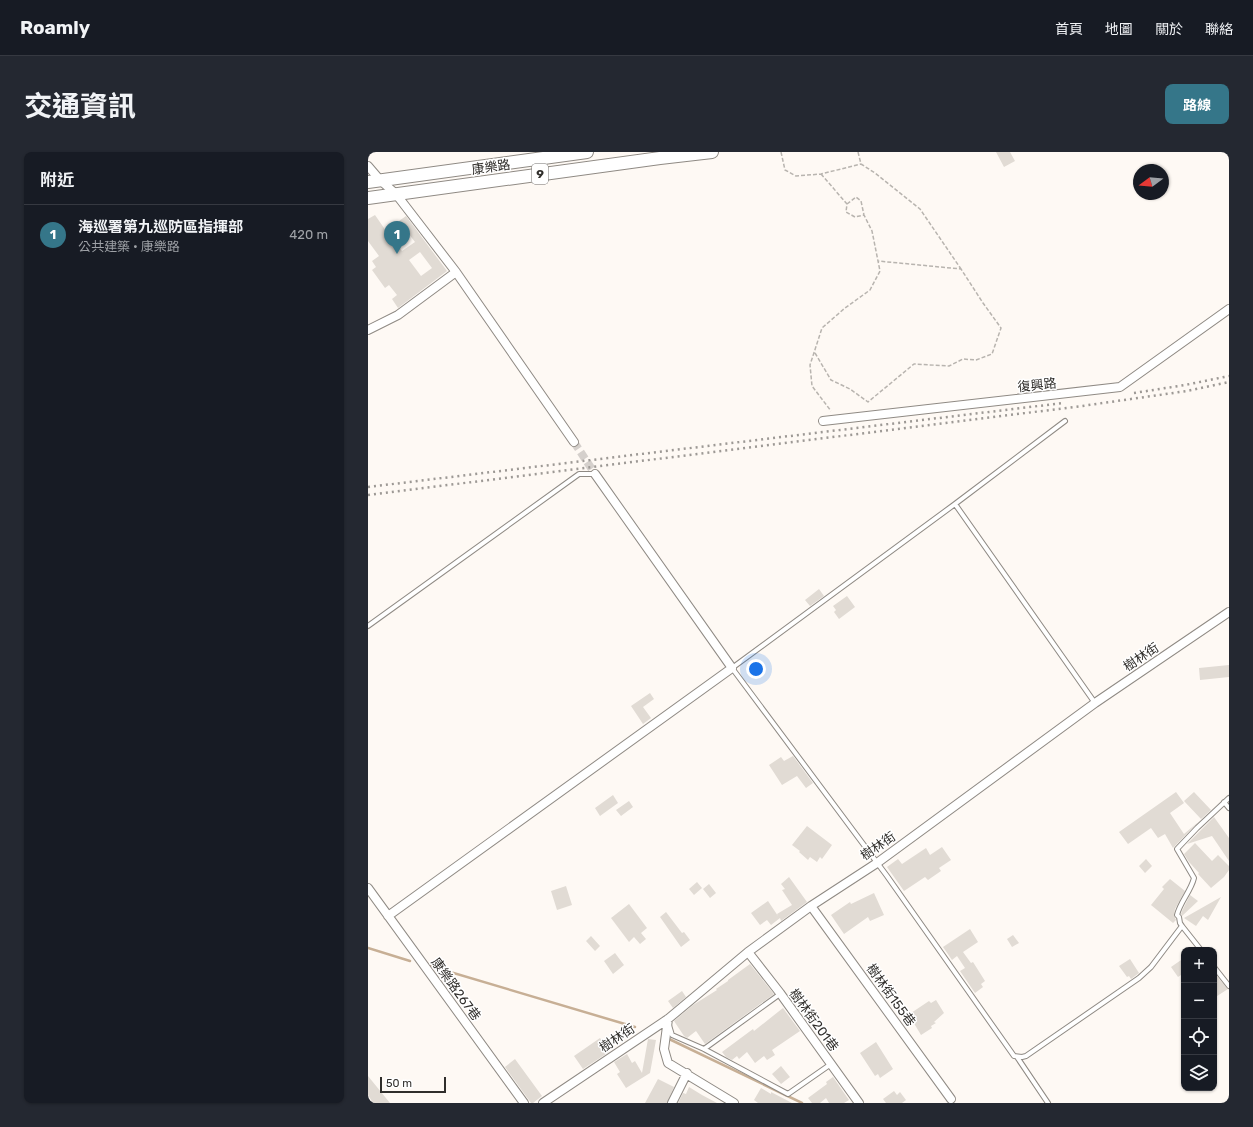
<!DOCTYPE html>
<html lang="zh-TW">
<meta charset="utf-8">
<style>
:root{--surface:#171b24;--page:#242831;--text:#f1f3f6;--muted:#9ea1a6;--line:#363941;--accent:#357689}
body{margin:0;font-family:Rubik,"Noto Sans TC",sans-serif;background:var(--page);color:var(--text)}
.controls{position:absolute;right:12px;bottom:12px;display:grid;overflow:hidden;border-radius:8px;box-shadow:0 1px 3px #0004}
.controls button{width:36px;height:36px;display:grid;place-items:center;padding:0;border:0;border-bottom:1px solid var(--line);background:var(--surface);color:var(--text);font:20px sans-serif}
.compass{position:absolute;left:765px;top:12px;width:36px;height:36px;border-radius:50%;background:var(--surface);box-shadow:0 1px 3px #0004;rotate:254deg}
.scale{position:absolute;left:12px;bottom:10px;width:66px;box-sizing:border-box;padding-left:4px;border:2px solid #302e2b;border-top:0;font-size:11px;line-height:14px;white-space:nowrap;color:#302e2b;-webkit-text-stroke:3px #fff;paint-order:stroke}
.you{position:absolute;left:388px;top:517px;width:14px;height:14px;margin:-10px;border:3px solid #fff;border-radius:50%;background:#1a73e8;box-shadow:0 0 0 6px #1a73e833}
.badge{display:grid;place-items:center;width:26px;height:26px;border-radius:50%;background:var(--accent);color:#fff;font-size:13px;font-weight:700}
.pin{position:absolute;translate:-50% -33px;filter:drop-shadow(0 1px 2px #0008)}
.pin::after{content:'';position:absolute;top:21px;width:14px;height:12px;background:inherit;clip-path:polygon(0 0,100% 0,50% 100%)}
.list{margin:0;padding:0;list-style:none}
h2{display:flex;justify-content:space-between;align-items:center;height:52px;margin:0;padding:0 16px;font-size:17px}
h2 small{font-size:13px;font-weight:400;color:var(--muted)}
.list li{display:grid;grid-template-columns:26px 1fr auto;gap:12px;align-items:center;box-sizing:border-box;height:60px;padding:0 16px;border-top:1px solid var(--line)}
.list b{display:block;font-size:15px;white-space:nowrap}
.list p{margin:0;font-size:13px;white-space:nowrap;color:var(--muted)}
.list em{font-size:13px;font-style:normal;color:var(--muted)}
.icon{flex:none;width:22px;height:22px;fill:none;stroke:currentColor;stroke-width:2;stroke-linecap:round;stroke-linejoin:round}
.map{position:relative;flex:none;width:861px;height:951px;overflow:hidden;border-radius:8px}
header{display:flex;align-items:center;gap:24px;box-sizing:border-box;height:56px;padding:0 20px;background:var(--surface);border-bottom:1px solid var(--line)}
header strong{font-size:19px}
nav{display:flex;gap:22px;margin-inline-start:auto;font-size:14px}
.intro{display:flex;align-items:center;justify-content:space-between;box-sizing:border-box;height:96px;padding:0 24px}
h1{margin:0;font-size:28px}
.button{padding:10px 18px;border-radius:8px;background:var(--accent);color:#fff;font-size:14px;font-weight:700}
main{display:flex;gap:24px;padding:0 24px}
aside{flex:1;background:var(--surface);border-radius:8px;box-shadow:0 1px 3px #0004}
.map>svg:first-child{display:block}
</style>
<header>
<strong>Roamly</strong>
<nav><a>首頁</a><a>地圖</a><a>關於</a><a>聯絡</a></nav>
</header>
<div class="intro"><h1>交通資訊</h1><a class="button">路線</a></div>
<main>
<aside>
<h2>附近<small></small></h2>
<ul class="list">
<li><span class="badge">1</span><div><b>海巡署第九巡防區指揮部</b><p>公共建築 · 康樂路</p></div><em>420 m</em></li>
</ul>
</aside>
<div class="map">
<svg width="861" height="951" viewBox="0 0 861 951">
<rect width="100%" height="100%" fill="#fef9f4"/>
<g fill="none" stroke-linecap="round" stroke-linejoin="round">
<path stroke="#c7af95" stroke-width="2.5" d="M0,796L42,809
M62,814L267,875
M299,886L434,951"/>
</g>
<path fill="#e1dbd4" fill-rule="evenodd" d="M628,0H642L647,9L636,15Z
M7,63L27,92L28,91L34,99L47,90L31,69L38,64L79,119L30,156L24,147L29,143L21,133L17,136L4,118L8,115L4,109L11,104L0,89V67ZM52,100L64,116L53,124L41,108Z
M451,437L456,444L442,454L437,448Z
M479,444L487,455L471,467L466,460L468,458L465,454Z
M861,513V525L832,528L831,516Z
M282,541L286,547L275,555L283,566L275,572L263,554Z
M425,604L445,631L438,636L429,624L414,633L401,613L413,605L416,609Z
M808,640L816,651L802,661L816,682L830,670L806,695L805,696L797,682L790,686L783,676L760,692L751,680Z
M826,640L843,658L833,667L816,649Z
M245,643L250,651L232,664L227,656Z
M261,649L265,655L253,664L248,658Z
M846,665L861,686V709L844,684L819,692Z
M439,674L464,693L454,707L452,705L449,710L442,705L440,708L431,700L432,699L424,693Z
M827,691L844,709L850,703L861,714V718L856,725L843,736L830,722L831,721L821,710L816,702Z
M574,695L583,708L571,716L573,719L560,728L557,725L536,739L519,715L530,707L534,712L558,696L562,703Z
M778,707L784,714L777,721L771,714Z
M421,725L439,750L413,769L412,766L403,773L399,768L392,773L383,761L400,749L410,764L409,762L424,753L414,738L417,737L413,732Z
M802,727L817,739L807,757L806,763L808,768L805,771L783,753L796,737L794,735Z
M329,730L334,736L326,743L321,737Z
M341,732L348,741L342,746L335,737Z
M198,734L204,753L189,758L183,739Z
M506,741L516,763L502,769L500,765L476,782L463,763L482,750L483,752Z
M822,743L830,749L814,764L813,762L814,759Z
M853,745L840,768L835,764L828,774L816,766Z
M261,752L279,776L273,781L278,787L272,792L266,785L261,790L243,766Z
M298,760L314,781L316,780L322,788L313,795L292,765Z
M602,777L610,790L595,800L603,811L605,810L617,829L613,832L615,835L607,841L592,819L597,816L589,804L584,808L575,795Z
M645,783L651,791L644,795L639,787Z
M223,784L232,794L227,799L218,789Z
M247,801L256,813L245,822L236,809Z
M816,806V821L810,825L803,815Z
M762,807L771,821L763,827L761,824L759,825L751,814Z
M382,812L406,842L337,892L328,879L319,886L316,884L306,869L325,853L349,838L348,837L360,829V828Z
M846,821L860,837L846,846Z
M314,839L318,845L305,856L300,849Z
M568,848L576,861L566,870L568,871L563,874L564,876L553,883L544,868L547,866L543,861L561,849L563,851Z
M415,856L432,879L404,898L407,903L399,908L396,904L387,911L379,900L371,907L369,904L364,908L358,905L354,900L385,877L386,879Z
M232,886L241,900L215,917L206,904Z
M280,887L288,888L282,921L258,936L249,922L252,920L246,910L259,902L264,911L267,909L274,921Z
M508,890L525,917L512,926L510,922L507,924L492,901Z
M147,907L174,944L165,951H163L137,915Z
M413,914L422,925L413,932L404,922Z
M0,924L13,940L22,951H5L0,943Z
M465,925L481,948L476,951H461L458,946L452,951H444L440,946L459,932L458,930Z
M290,927L306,935L299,951H277Z
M321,935L334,943L349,951H310L315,941L318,942Z
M393,936L403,942V940L424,951H390L386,948Z
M526,939L529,943L532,940L538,948L534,951H518L515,947Z"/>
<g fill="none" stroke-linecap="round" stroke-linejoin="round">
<path stroke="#d5d0cc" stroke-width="8" stroke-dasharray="8 4" stroke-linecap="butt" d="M206,290L227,322"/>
<g stroke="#8f8a84" stroke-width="6">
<path id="lane" d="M587,352L697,269
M0,474L211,322H227
M727,551L587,352L364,516L519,724L646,904L654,905L658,904L771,826L783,815L814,774L812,771L811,765L809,763C812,750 823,739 826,726L809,697L829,676L861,646
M856,650L861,656
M814,774L833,798
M846,815L861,834
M301,873L304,883L336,897L420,942L463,912
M336,897L412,842
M649,905L680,951"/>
</g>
<g stroke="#8f8a84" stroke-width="10">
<path id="street" d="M0,14L12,28L28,42L88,120L206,290
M0,178L30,163L88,120
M455,269L752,235L861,157
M0,736L156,951
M443,754L583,947
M20,764L364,516L227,322
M380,800L412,841L491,951
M300,867L296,897L300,911L366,951
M175,951L300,867L380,800L443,754L509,711L727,551L861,460
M304,951L319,921"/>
</g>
<g stroke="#8f8a84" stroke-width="14">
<path id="primary" d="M0,30L219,0
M0,46L292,6L344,0"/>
</g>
<path stroke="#b8b4af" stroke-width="1.5" stroke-dasharray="4 2" stroke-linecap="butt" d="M413,0L417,18L428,24L453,22L493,12
M490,0L493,12L507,21L552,57L593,117
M453,22L479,52L478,60L487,65L496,63L504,79L512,119L502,138L477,156L454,176L442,213L444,234L463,259
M479,52L488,45L493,49L496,63
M447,201L463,228L482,237L500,250L546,212L581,214L595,207L608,208L624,202L633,176L615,151L593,117L510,109"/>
<use href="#lane" stroke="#fff" stroke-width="4"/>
<use href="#street" stroke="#fff" stroke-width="8"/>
<use href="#primary" stroke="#fff" stroke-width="12"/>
<path stroke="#9d9995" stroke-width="2.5" stroke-dasharray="2 4" stroke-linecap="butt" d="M766,241L817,233L861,224
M0,335L695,251
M0,343L714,254L819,239L861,230"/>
</g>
<g text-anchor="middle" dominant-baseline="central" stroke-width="3" stroke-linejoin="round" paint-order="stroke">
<rect fill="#fff" stroke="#6e6d6b" stroke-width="1" x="164" y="12" width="16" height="20" rx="3"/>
<g font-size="12" font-weight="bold" fill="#302e2b">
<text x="172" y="22">9</text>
</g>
<g font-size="13" fill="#302e2b" stroke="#fff">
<text transform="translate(123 15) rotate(-8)">康樂路</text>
<text transform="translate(669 233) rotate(-6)">復興路</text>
<text transform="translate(773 505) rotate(-34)">樹林街</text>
<text transform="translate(510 694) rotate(-35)">樹林街</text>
<text transform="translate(88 837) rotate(54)">康樂路267巷</text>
<text transform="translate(523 843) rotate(54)">樹林街155巷</text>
<text transform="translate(446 868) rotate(54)">樹林街201巷</text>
<text transform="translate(249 886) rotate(-34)">樹林街</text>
</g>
</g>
</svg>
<div class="controls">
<button>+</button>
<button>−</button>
<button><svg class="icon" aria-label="locate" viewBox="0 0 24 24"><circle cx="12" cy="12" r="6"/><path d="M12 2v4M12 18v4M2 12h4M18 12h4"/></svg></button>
<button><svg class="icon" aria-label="layers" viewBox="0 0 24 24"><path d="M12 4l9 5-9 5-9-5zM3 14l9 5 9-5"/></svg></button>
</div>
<svg class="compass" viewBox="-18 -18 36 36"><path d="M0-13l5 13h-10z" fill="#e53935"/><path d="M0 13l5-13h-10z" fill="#9ea1a6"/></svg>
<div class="scale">50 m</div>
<div class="you"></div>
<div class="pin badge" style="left:29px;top:102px">1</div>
</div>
</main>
